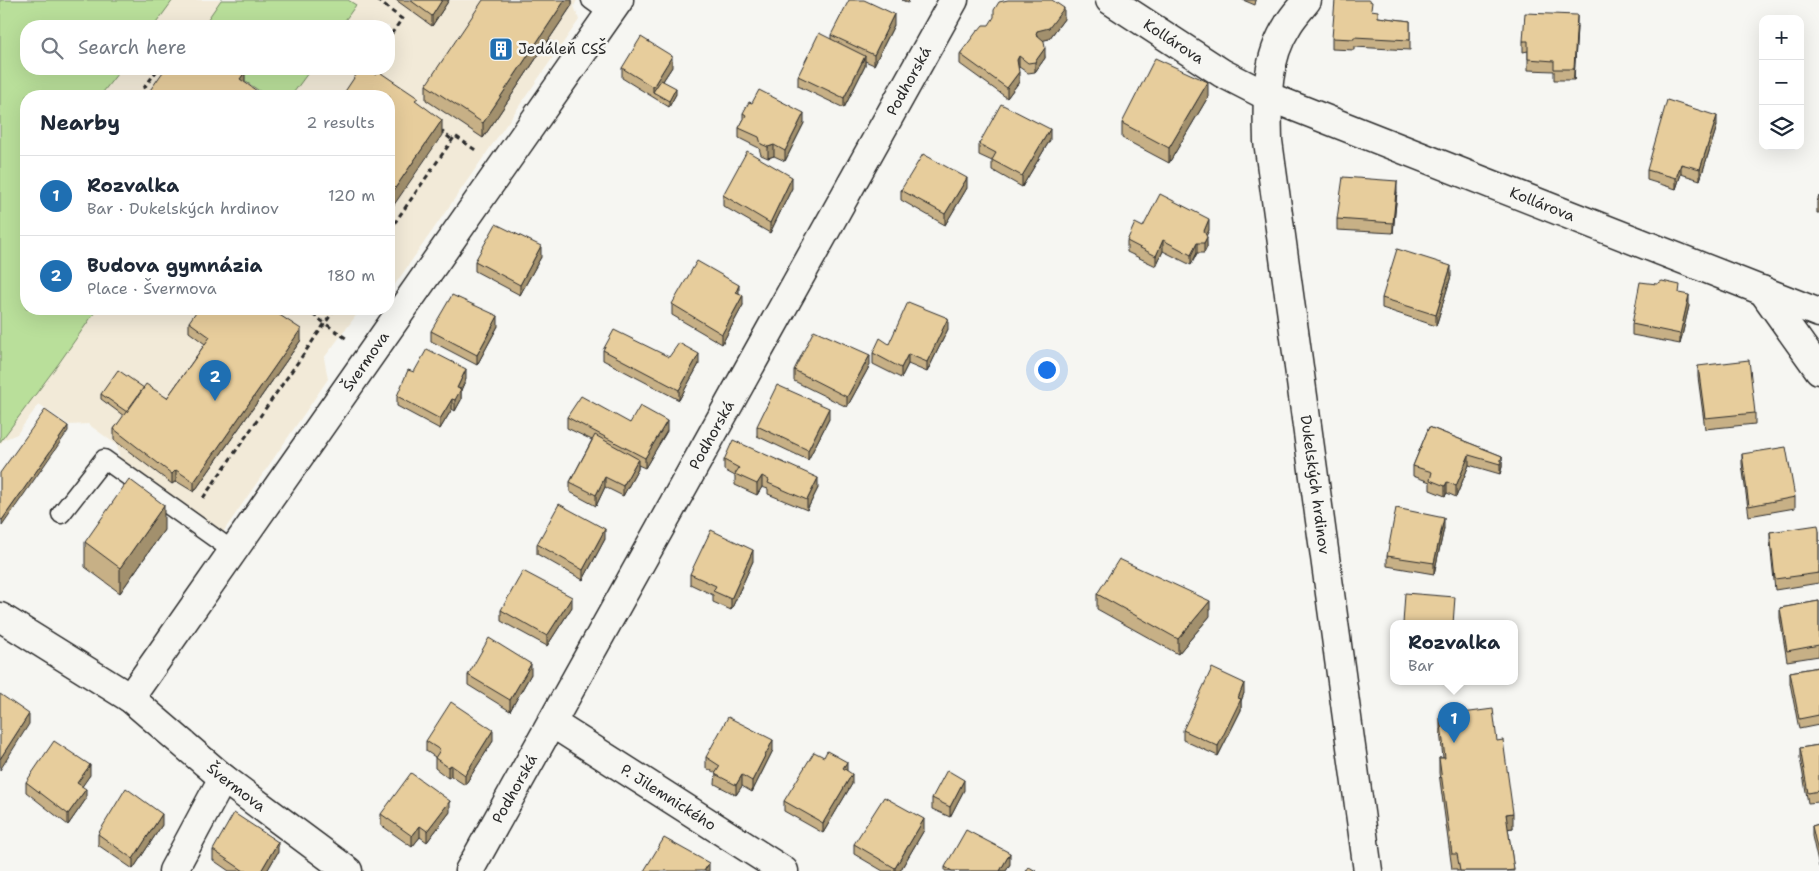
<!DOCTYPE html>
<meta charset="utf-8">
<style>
:root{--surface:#fff;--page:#f6f6f7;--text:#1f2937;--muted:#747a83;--line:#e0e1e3;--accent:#1f6fb2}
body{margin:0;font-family:"Shantell Sans",sans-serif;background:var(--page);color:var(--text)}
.controls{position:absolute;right:15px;top:15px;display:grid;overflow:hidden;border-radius:10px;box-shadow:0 5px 20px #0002}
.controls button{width:45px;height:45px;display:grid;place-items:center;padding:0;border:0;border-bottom:1px solid var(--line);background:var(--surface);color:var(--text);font:25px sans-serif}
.you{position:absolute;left:1046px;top:369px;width:18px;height:18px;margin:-12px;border:4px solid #fff;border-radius:50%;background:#1a73e8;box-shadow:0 0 0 8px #1a73e833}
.badge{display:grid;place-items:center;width:32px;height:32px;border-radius:50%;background:var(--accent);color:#fff;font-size:16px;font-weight:700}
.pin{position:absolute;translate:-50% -41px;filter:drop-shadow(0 1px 2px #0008)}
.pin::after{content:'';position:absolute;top:26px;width:18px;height:15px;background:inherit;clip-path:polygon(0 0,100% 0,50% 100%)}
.popup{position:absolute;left:1390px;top:620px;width:128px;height:65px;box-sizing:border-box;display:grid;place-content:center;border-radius:10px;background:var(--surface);filter:drop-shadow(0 1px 4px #0005);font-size:16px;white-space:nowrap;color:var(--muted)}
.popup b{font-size:19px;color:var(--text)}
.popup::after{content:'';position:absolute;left:50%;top:100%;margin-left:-10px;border:10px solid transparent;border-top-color:var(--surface)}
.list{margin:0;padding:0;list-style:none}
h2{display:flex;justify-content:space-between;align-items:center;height:65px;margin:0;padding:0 20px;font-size:21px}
h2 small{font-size:16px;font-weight:400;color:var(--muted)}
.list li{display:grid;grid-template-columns:32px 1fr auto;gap:15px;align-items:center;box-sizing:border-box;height:80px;padding:0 20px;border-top:1px solid var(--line)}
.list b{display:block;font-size:19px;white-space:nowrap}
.list p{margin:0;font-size:16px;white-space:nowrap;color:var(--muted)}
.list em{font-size:16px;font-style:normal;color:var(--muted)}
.icon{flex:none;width:28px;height:28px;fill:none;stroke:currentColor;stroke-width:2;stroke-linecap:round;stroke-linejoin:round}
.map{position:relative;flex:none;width:1819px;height:871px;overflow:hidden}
.search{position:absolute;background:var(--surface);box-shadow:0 5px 20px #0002;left:20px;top:20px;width:375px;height:55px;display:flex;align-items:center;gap:12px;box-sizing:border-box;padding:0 18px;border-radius:20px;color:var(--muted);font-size:19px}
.panel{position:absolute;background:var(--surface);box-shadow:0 5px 20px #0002;left:20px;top:90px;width:375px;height:225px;border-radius:20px}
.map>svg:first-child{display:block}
</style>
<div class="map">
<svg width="1819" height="871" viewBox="0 0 1819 871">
<rect width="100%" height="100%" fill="#f6f6f2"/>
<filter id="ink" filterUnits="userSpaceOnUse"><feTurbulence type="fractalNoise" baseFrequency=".02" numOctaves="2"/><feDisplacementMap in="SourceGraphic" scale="10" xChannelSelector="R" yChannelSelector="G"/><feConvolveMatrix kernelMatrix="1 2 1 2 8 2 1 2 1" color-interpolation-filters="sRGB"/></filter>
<g filter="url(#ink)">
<path fill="#f2ead8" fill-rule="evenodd" d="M0,0H577L574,6L579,20L389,293V96H26V309H361L324,358L328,379L219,538L121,464L117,445L88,424L69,425L39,404L17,434L3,440L0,445ZM26,26H389V69H26Z"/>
<path fill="#b9df9a" stroke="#728562" d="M0,0H173L154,26H26V69H121L100,96H26V309H97L59,363L0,442Z
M221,0H348L356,5L341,26H203Z
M227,69H311L291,96H267Z"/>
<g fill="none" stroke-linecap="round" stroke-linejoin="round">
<g stroke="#2b2b2b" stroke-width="21">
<path id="service" d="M591,0L609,13
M61,514L104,459L233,551"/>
</g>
<g stroke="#2b2b2b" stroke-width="31">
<g id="minor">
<path id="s1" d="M1110,0L1222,73L1267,96L1819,313"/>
<path id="s2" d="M1307,0C1301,8 1293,16 1288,25C1265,60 1267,101 1268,141L1368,871"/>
<path d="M1762,290L1819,370"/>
<path id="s3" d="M0,617L130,698L223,778L348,871"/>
<path id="s4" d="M130,698L619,0"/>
<path id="s5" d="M552,723L784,871"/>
<path d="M173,871L223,778"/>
<path id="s6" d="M469,871L954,0"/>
</g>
</g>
<path stroke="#2b2b2b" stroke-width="3" stroke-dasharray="5 4" stroke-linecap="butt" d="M377,0L402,19L389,37
M138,96L158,69
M440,130L452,140
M389,231L455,136L477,151
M305,309L347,339
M203,498L335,309"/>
<use href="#service" stroke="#f6f6f2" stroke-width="18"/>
<use href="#minor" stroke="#f6f6f2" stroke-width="28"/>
</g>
<path fill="#c7b086" stroke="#2b2b2b" d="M396,0H449L432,26Z
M572,0V5L483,138L426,100V85Z
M902,0H909L908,3Z
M1243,0H1256L1255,5Z
M1372,10L1378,17L1410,21V50L1354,47V50L1332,49V38Z
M1064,19L1049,39L1043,40L1045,58L1035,72L1028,73L1019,67L1018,68L1019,82L1007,98L960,64V54L978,31Z
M894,25L874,65L865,61V66L844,108L798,86V76L831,39V35Z
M1577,26L1574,80H1554V71L1528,70V51L1523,52V41Z
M672,67L663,81L676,94L669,107L622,78V68Z
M1208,97L1169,163L1122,138V123Z
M743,113L804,123L785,161L774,156L768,158L761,155L759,148L739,138V128L743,121Z
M1717,126L1700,180L1681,174L1676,189L1647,180V170Z
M1050,140L1022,187L992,170V161L979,155V144Z
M792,188L770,233L723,206V195Z
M967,188L945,225L901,200V190Z
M1397,192L1393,233L1337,230V219Z
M1819,196V213H1817V202Z
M1143,227L1209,230L1206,235L1207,247L1204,253H1197L1191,265L1163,251L1156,266L1127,252V241Z
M541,257L520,295L475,271V261Z
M1451,276L1436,326L1382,308V298Z
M739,293L743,305L722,344L672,315V304Z
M1680,293L1689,306L1680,344L1632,335V324Z
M275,309V312L301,340L194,492L176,481L172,484L114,440V429L124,416L101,399V394L144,388L167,398L205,344L189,332V322Z
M498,326L477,365L431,341V331Z
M948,329L927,372L908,364L901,378L873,364V353Z
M603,350L699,364L679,400L603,360Z
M870,365L847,407L794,381V370Z
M1698,366L1755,413V424L1705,429L1698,377Z
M414,372L466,379L461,390V400L455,411L452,409L440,429L397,406V396Z
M567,417L630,423L667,431L645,468L638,465V469L623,496L605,487L596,506L570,492V482L592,440L567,428Z
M829,419L808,460L757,436V426Z
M1429,427L1502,456V467L1500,474L1469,465L1456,497L1447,493L1445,496L1430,490V482L1413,476V466Z
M1742,454L1795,497V508L1749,516L1742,464Z
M724,460L818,488L807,510L768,494V489L762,487L757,495L735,485V476L724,470Z
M1444,528L1434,574L1387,566V556Z
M164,530L120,593L85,567V542Z
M1819,531V583L1775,590L1770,542V532Z
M605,539L583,580L537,554V544Z
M753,561L731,610L713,602V595L690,584V574Z
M1097,594L1210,616L1178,654L1097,609Z
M1819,601V656L1787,661L1780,618V608Z
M572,607L547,646L501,621V610Z
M1819,667V725L1799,729L1790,683V672Z
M531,674L510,711L468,685V675Z
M1244,693L1241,701V710L1218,756L1183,740V730Z
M1440,716L1497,741L1513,828H1508L1514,871H1457V869H1452L1439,773V758H1443L1440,731Z
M426,741H493L465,785L451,776L448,778L435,768V757L426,751Z
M1819,745V802L1808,803L1800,758V748Z
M773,750L752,792L742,786L736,795L715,784L716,773L706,768V757Z
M847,771L852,784L823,833L784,811V801Z
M90,775L82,786L86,799L68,825L26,792V782Z
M964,790L950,817L932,809V798Z
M450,812L427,842L420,837L412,847L381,825V814Z
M1819,824V867L1812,836V826Z
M162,825L133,869L98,845V834Z
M924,830L900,871H883L854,854V844Z
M213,850L278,852L267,871H229L213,860Z
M1010,864L1006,871H945V867Z"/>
<path fill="#a2906d" stroke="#2b2b2b" d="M442,0H449L432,26V16Z
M565,0H572V5L483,138V123Z
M1064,8V19L1049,39L1037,42L1036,34L1037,31Z
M894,14V25L874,65V55Z
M1577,15V26L1574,80V69Z
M1045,48V58L1035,72V62Z
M672,56V67L655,93L653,92V87Z
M865,56V66L844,108V98Z
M1019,56V67L1017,70V60Z
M245,72V87L240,79Z
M1019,72V82L1007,98V88Z
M1208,82V97L1169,163V148Z
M676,88V94L669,107V101Z
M804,113V123L785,161V151Z
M1717,116V126L1700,180V169Z
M442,120V135L389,212V197Z
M1050,129V140L1022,187V176Z
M774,145V156L768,158V147Z
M1681,164V174L1676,189V178Z
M792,177V188L770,233V223Z
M967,178V188L945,225V214Z
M1397,181V192L1393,233V223Z
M1209,219V230L1204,241V231Z
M1207,237V247L1204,253V243Z
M1163,240V251L1156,266V256Z
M1197,243V253L1191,265V255Z
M541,246V257L520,295V285Z
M1451,266V276L1436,326V315Z
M739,285V295L736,292Z
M743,295V305L722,344V334Z
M1689,295V306L1680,344V334Z
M498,316V326L477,365V355Z
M948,318V329L927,372V362Z
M301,329V340L194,492V482Z
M699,354V364L679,400V390Z
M908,354V364L901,378V368Z
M870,355V365L847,407V397Z
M466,369V379L461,390V400L455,411V400L457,388Z
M452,399V409L440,429V419Z
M829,408V419L808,460V450Z
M667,421V431L645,468V458Z
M68,426V431L2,526V520Z
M1469,455V465L1456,497V486Z
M1502,456V467L1500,474V464Z
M638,459V469L623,496V486Z
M176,470V481L172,484V474Z
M762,476V487L757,495V484Z
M605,477V487L596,506V495Z
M818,478V488L807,510V500Z
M1447,482V493L1445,496V486Z
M164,505V530L120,593V568Z
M1444,518V528L1434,574V563Z
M605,529V539L583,580V570Z
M753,550V561L731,610V599Z
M572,597V607L547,646V636Z
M1210,601V616L1178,654V639Z
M531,664V674L510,711V700Z
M1244,683V693L1241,701V710L1218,756V746Z
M29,714V724L0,770V759Z
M493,730V741L465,785V775Z
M773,740V750L752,792V781Z
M847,762V773L843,768Z
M90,765V775L77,794V783Z
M451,765V776L448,778V767Z
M852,774V784L823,833V823Z
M742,775V786L736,795V785Z
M964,780V790L950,817V807Z
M86,789V799L68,825V814Z
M450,801V812L427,842V831Z
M1513,813V828L1506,829V814Z
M162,814V825L133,869V859Z
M924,819V830L900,871H895V868Z
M420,826V837L412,847V836Z
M278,842V852L267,871H261Z
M1010,853V864L1006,871H1000Z
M709,863V871H704Z"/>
<path fill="#e7cd9c" stroke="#2b2b2b" d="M410,0H442L432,16Z
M483,0H565L483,123L426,85Z
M849,0H864L894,14L874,55L831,35Z
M1008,0H1052L1064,8L1049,28L1037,31L1036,34L1044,41L1045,48L1035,62L1028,63L1019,56L1017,60L1019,72L1007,88L960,54L977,31H978L983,25H989L994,17V10L999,2Z
M1335,0H1368L1372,2L1371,10L1378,11V17L1410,21V40L1354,37V39L1332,38Z
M1525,13L1577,15L1574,69H1554V61L1528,59V41H1523Z
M819,33L865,56L844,98L798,76Z
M641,37L672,56L653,87L622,68Z
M1155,58L1208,82L1169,148L1122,123Z
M165,69H240L245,72L240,79L264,96H146Z
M360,69H366L376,75L378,71L418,98L415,100L442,120L389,197V96H342Z
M661,80L676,88L669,101L653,92Z
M759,90L804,113L785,151L774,145L768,147L761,144L759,137L739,128L746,115L743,113L749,102L752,103Z
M1667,100L1717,116L1700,169L1681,164L1676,178L1647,170Z
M1001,104L1050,129L1022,176L992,160L996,153L979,144Z
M747,151L792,177L770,223L723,195Z
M923,154L967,178L945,214L901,190Z
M1343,177L1397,181L1393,223L1337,219Z
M1160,194L1209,219L1204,231L1207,237L1204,243H1197L1191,255L1163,240L1156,256L1127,241L1135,223L1143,227Z
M496,224L541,246L520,285L475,261Z
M1397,249L1451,266L1436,315L1382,298Z
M697,261L739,285L736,292L743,295L722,334L672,304Z
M1662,281L1680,285L1679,293L1689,295L1680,334L1632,324L1640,282L1657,284Z
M452,295L498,316L477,355L431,331Z
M908,302L948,318L927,362L908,354L901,368L873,353L880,338L889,344Z
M198,309H274L272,310L301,329L194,482L176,470L172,474L114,429L146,384L167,398L210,337L189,322Z
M614,330L669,357L679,343L699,354L679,390L603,350Z
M814,330L870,355L847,397L794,370Z
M427,349L466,369L457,388L461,389L455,400L452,399L440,419L397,396L408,370L414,372Z
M1749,360L1755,413L1705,418L1698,366Z
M118,370L144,388L127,412L101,394Z
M777,385L829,408L808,450L757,426Z
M581,396L630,423L640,406L667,421L645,458L567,417Z
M45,410L68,426L2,520L0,519V473Z
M1429,427L1502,456L1500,464L1469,455L1456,486L1447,482L1445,486L1430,480L1432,472L1413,466Z
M595,435L638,459L623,486L605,477L596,495L570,482Z
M733,440L818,478L807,500L768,483L769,480L762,476L757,484L735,474L739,468L724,460Z
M1786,447L1795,497L1749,506L1742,454Z
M129,479L164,505L120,568L85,542Z
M559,504L605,529L583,570L537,544Z
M1396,508L1444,518L1434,563L1387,556Z
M1818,525L1819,531V573L1775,579L1770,532Z
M711,530L753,550L731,599L713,591L716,586L690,574Z
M1119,559L1210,601L1178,639L1097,594Z
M523,571L572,597L547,636L501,610Z
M1405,593L1455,597L1453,624H1403Z
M1819,601V645L1787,651L1780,608Z
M489,638L531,664L510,700L468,675Z
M1819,667V715L1799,719L1790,672Z
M1212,668L1244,683L1238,698L1241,699L1218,746L1183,730Z
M0,694L29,714L0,759Z
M451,702L493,730L465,775L451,765L448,767L435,758L440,750L426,741Z
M1493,709L1497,741L1503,740L1513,813L1506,814L1514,870L1505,871H1460L1457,854H1452L1439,758H1445L1440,716Z
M728,717L773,740L752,781L742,775L736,785L715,774L720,766L706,757Z
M54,741L90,765L77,783L86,789L68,814L26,782Z
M1819,745V791L1808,793L1800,748Z
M827,751L847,762L843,768L852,774L823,823L784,801L814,752L824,757Z
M947,770L964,780L950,807L932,798Z
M411,773L450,801L427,831L420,826L412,836L381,814Z
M126,788L162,814L133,859L98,834Z
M884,797L924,819L895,868L854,844Z
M234,813L278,842L261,871H244L213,850Z
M1819,824V857L1812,826Z
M966,830L1010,853L1000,871H952L945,867Z
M664,838L709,863L704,871H644Z
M1029,867L1036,871H1026Z"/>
</g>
<defs>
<g id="building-square" transform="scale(1.25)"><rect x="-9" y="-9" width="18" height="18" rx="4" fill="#1f6fb2" stroke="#f6f6f2"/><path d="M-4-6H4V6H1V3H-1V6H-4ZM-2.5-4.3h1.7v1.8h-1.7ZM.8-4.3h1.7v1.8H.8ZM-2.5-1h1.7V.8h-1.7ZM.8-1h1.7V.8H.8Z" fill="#fff"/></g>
</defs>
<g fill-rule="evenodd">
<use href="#building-square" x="501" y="49"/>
</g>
<g text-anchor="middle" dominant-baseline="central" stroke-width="5" stroke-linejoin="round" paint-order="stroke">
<g font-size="15" fill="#2b2b2b" stroke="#f6f6f2">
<text stroke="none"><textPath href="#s1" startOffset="76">Kollárova</textPath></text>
<text stroke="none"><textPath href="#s6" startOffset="904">Podhorská</textPath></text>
<text stroke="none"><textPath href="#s1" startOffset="480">Kollárova</textPath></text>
<text stroke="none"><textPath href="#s4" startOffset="411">Švermova</textPath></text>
<text stroke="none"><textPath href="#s6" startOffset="499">Podhorská</textPath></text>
<text stroke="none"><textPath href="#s2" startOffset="498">Dukelských hrdinov</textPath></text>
<text stroke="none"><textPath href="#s3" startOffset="292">Švermova</textPath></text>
<text stroke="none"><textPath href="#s6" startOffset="94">Podhorská</textPath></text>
<text stroke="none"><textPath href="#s5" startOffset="138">P. Jilemnického</textPath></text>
</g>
<g font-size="15" fill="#2b2b2b" stroke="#f6f6f2" text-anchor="start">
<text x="518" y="49">Jedáleň CSŠ</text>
</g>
</g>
</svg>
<div class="controls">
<button>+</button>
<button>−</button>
<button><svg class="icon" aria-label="layers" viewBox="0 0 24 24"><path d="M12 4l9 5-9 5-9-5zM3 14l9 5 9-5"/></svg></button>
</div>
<div class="you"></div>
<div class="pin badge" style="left:1454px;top:743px">1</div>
<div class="popup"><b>Rozvalka</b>Bar</div>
<div class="pin badge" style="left:215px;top:401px">2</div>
<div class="search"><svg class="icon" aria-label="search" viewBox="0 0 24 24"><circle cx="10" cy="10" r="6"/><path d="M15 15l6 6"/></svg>Search here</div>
<section class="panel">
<h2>Nearby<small>2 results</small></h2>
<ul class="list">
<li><span class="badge">1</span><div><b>Rozvalka</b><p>Bar · Dukelských hrdinov</p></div><em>120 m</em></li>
<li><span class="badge">2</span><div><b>Budova gymnázia</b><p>Place · Švermova</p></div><em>180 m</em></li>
</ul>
</section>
</div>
